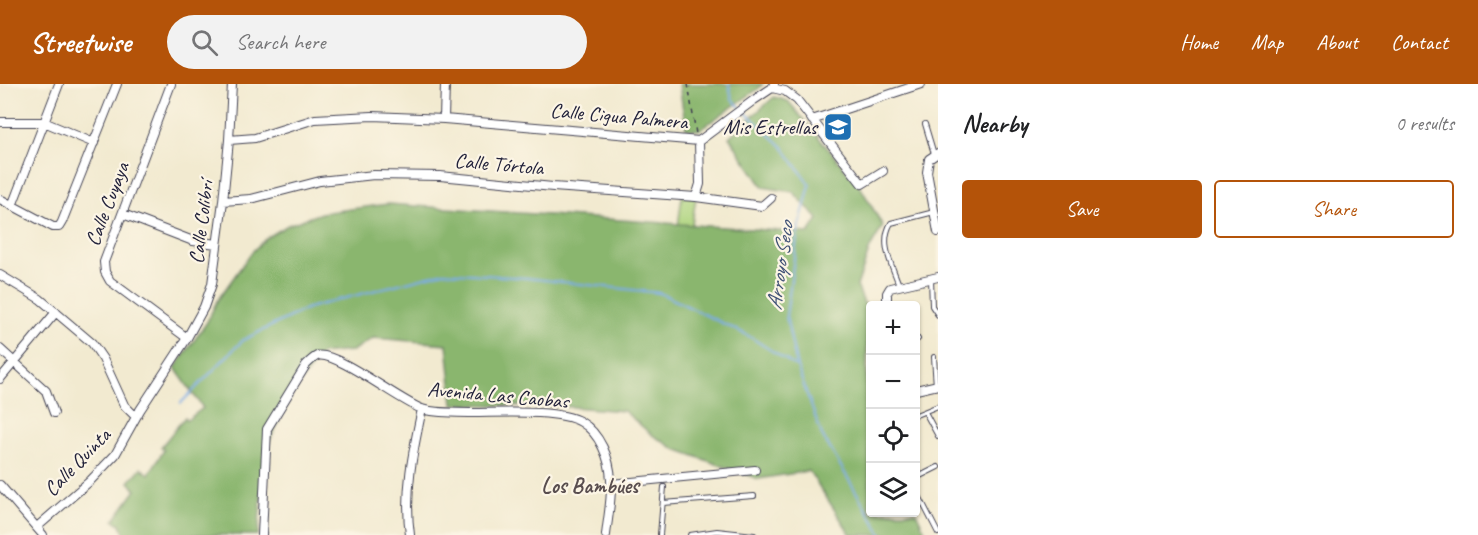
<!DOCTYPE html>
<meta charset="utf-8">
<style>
:root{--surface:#fff;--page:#f2f2f2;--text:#202124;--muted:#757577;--line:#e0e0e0;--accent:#b45309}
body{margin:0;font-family:Caveat,sans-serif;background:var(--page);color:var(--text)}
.controls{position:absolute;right:18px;bottom:18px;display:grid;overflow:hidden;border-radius:6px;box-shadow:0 2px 4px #0004}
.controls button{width:54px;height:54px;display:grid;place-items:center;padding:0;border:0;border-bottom:2px solid var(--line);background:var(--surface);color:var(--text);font:30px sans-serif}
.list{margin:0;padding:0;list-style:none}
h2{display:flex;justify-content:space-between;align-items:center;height:78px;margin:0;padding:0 24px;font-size:26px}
h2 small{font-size:20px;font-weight:400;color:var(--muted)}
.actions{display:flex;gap:12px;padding:18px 24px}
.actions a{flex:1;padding:14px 0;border:2px solid var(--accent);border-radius:6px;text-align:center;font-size:21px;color:var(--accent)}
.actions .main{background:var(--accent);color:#fff}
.icon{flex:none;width:33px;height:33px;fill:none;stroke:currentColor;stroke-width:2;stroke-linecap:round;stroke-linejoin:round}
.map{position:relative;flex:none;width:938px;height:451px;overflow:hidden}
header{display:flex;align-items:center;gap:36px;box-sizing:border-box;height:84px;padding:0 30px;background:var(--accent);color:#fff}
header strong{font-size:28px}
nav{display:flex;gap:33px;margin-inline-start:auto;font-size:21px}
.search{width:420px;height:54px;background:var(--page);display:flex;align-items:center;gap:15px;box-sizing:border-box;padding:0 21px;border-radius:33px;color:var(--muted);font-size:22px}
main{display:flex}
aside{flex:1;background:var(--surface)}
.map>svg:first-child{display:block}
</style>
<header>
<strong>Streetwise</strong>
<div class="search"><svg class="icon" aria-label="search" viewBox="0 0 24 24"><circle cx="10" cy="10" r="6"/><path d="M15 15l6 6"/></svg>Search here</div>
<nav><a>Home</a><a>Map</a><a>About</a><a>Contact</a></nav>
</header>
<main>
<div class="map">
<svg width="938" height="451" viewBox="0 0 938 451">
<rect width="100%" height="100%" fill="#fcf5e5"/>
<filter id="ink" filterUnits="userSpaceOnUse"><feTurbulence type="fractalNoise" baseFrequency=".0167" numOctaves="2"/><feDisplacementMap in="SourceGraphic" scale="12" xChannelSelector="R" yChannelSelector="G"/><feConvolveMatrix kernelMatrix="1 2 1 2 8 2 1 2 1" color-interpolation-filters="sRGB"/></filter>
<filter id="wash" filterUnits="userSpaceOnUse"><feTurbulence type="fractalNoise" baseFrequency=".008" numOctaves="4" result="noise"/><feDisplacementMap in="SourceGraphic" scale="24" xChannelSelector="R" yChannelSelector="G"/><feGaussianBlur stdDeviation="1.35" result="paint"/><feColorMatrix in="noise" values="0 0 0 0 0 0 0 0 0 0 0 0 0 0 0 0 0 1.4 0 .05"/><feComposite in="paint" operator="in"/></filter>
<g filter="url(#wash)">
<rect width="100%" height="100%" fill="#f2ead0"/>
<path fill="#aed47f" stroke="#687b5d" stroke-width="1.5" d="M682,112L696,113L691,146L678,143Z"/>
<path fill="#8ab66e" stroke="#566c54" stroke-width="1.5" d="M679,0H763L758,5L699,46L686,45Z
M774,13L788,17L861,104L883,142L870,164L857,202L868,229L866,331L870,341V428H916L927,451H851L809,387L758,395L675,365L652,351L624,327L572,323L453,320L447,260L373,254L352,267L321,270L292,310L265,367L258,451H125L120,440L114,436L136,406L129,398L141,384L149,390L164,366L161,363L185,333L187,336L203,324L175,284L207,238L217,217L251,169L266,154L288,141L321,129L388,120L809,149L818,135L793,108L763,103L729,53Z"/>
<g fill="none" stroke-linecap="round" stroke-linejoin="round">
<path stroke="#7bace6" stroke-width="2" d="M729,0L732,15L740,23
M744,27L783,63L810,101L798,146L786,232L797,283L822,351L882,451
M181,319L243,256L308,224L444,188L527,194L660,209L747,251L797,283"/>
</g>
</g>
<g filter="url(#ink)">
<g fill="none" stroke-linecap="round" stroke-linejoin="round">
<g stroke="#414051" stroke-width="6">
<path id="service" d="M925,40L934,70
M931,195L932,222L938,231
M899,201C892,181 879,159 891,139L934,128
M916,256L918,255
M934,273L936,302
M925,328L938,352
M916,331L938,322
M916,394L938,383
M916,406L938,449
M663,419L754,412
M660,451L664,403
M690,451L717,447L754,451"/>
</g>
<g stroke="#414051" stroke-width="10">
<path id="minor" d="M171,0L104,178L105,188L110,197L187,254
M772,4L785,7L797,16L862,100L883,87
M444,35L445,0
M812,36L921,0
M0,38H44L94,59
M229,56L255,54L315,35L372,32L444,35L699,57L754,16L772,4L774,0
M938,69L929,75L927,88L938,148
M696,113L700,100L699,57
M0,115L53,143H59L62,138L117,0
M223,117L251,115L320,97L374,91L440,92L553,103L696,113L762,122L771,114
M12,122L59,0
M123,130L193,157L217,160
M0,191L40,215L92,259L103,275L124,321L136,333
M887,222V209L890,204L938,193
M0,265L46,307L54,329
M0,295L56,228
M916,306L938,301
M611,400L755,386
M0,401L43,451
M37,443L90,397L115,371L140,326L187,254L204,223L212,200L223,117L229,56L232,0
M262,451L267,345L306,281C309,278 313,274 317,272C335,266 401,318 422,325C437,330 457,328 472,329C500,329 558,325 581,338C600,349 610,375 611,396C612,414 608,433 606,451
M410,451C404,408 413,367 422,325"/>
</g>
<path stroke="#414051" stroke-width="1.5" stroke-dasharray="4.5 4.5" stroke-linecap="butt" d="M688,0L696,50"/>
<use href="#service" stroke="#fff" stroke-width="4"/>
<use href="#minor" stroke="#fff" stroke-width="8"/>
</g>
</g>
<defs>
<g id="school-square" transform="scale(1.5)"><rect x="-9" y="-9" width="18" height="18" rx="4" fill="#1f6fb2" stroke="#fcf5e5"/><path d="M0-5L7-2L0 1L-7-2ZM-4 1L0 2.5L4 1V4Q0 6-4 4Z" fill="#fff"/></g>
</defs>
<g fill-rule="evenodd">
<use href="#school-square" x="838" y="43"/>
</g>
<g text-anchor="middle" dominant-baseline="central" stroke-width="4.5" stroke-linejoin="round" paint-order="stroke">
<g font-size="21" fill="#22223b" stroke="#fcf5e5">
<text transform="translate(619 32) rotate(5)">Calle Cigua Palmera</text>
<text transform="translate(499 80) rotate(5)">Calle Tórtola</text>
<text transform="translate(107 120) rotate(-69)">Calle Cuyaya</text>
<text transform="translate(201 138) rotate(-83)">Calle Colibrí</text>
<text transform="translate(498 311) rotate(5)">Avenida Las Caobas</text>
<text transform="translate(77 378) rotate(-46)">Calle Quinta</text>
</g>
<g font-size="21" fill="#22223b" stroke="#fcf5e5" text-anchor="end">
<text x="817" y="43">Mis Estrellas</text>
</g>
<g font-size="22" font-style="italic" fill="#415277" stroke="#fcf5e5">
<text transform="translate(780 182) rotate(-82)">Arroyo Seco</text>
</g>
<g font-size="22" font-weight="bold" fill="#594e4f" stroke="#fcf5e5">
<text x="590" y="402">Los Bambúes</text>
</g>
</g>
</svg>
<div class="controls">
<button>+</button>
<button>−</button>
<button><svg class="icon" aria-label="locate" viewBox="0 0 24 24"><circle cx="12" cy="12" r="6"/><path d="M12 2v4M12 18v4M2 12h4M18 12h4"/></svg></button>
<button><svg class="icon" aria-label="layers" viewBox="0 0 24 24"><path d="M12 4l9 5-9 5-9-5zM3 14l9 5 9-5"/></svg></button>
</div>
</div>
<aside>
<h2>Nearby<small>0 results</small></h2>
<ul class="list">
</ul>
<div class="actions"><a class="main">Save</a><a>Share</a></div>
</aside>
</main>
